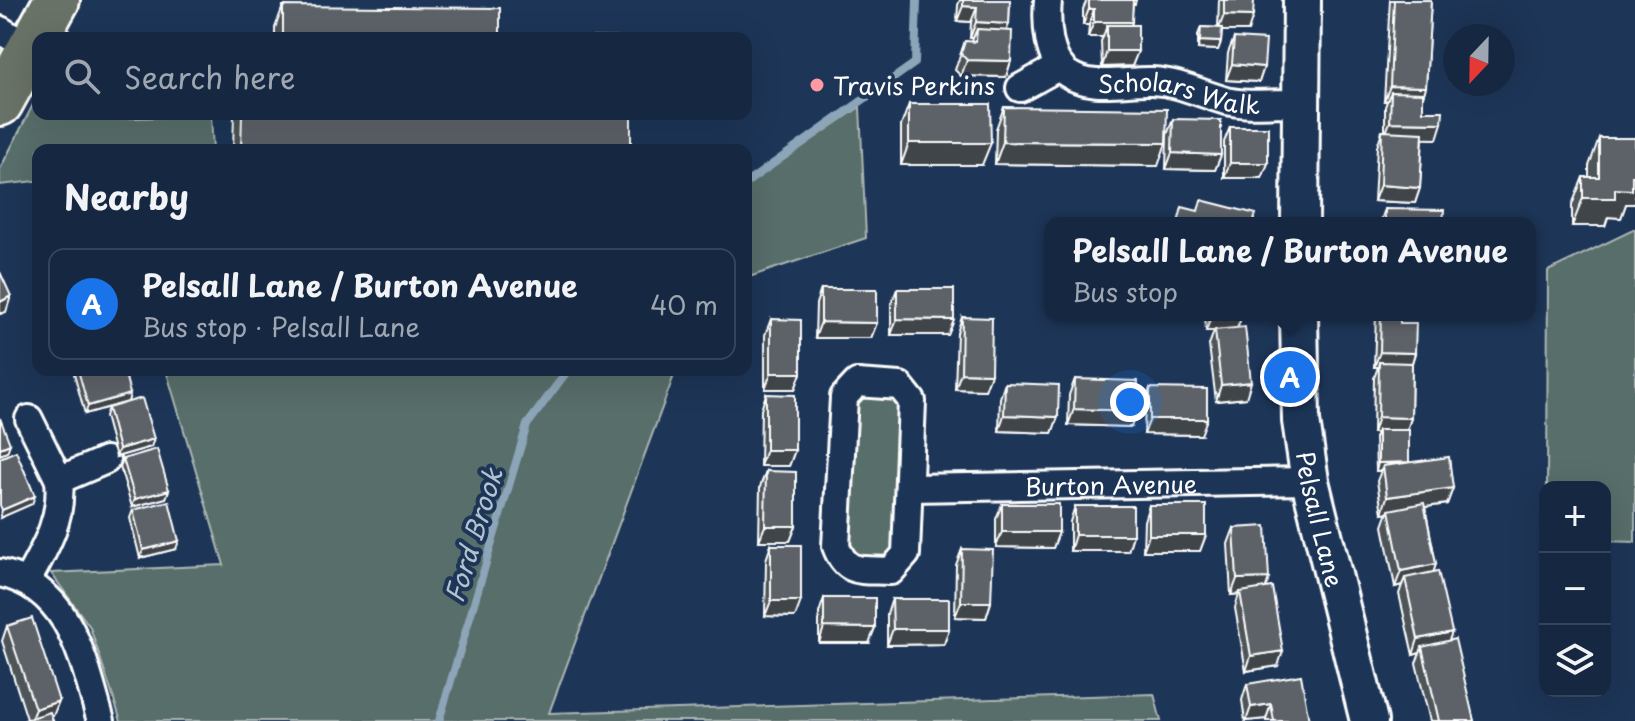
<!DOCTYPE html>
<meta charset="utf-8">
<style>
:root{--surface:#162841;--page:#23344c;--text:#f1f3f6;--muted:#9ea6b1;--line:#35445a;--accent:#1a73e8}
body{margin:0;font-family:"Playpen Sans",sans-serif;background:var(--page);color:var(--text)}
.controls{position:absolute;right:24px;bottom:24px;display:grid;overflow:hidden;border-radius:16px;box-shadow:0 8px 32px #0002}
.controls button{width:72px;height:72px;display:grid;place-items:center;padding:0;border:0;border-bottom:2px solid var(--line);background:var(--surface);color:var(--text);font:40px sans-serif}
.compass{position:absolute;left:1443px;top:24px;width:72px;height:72px;border-radius:50%;background:var(--surface);box-shadow:0 8px 32px #0002;rotate:202deg}
.you{position:absolute;left:1130px;top:402px;width:28px;height:28px;margin:-20px;border:6px solid #fff;border-radius:50%;background:#1a73e8;box-shadow:0 0 0 12px #1a73e833}
.badge{display:grid;place-items:center;width:52px;height:52px;border-radius:50%;background:var(--accent);color:#fff;font-size:26px;font-weight:700}
.pin{position:absolute;translate:-50% -50%;border:4px solid #fff;box-shadow:0 2px 8px #0006}
.popup{position:absolute;left:1044px;top:217px;width:492px;height:104px;box-sizing:border-box;display:grid;place-content:center;border-radius:16px;background:var(--surface);filter:drop-shadow(0 2px 6px #0005);font-size:26px;white-space:nowrap;color:var(--muted)}
.popup b{font-size:30px;color:var(--text)}
.popup::after{content:'';position:absolute;left:50%;top:100%;margin-left:-16px;border:16px solid transparent;border-top-color:var(--surface)}
.list{margin:0;padding:0;list-style:none}
h2{display:flex;justify-content:space-between;align-items:center;height:104px;margin:0;padding:0 32px;font-size:34px}
h2 small{font-size:26px;font-weight:400;color:var(--muted)}
.list li{display:grid;grid-template-columns:52px 1fr auto;gap:24px;align-items:center;box-sizing:border-box;height:112px;margin:0 16px 16px;padding:0 16px;border:2px solid var(--line);border-radius:16px}
.list b{display:block;font-size:30px;white-space:nowrap}
.list p{margin:0;font-size:26px;white-space:nowrap;color:var(--muted)}
.list em{font-size:26px;font-style:normal;color:var(--muted)}
.icon{flex:none;width:44px;height:44px;fill:none;stroke:currentColor;stroke-width:2;stroke-linecap:round;stroke-linejoin:round}
.map{position:relative;flex:none;width:1635px;height:721px;overflow:hidden}
.search{position:absolute;background:var(--surface);box-shadow:0 8px 32px #0002;left:32px;top:32px;width:720px;height:88px;display:flex;align-items:center;gap:20px;box-sizing:border-box;padding:0 28px;border-radius:16px;color:var(--muted);font-size:30px}
.panel{position:absolute;background:var(--surface);box-shadow:0 8px 32px #0002;left:32px;top:144px;width:720px;height:232px;border-radius:16px}
.map>svg:first-child{display:block}
</style>
<div class="map">
<svg width="1635" height="721" viewBox="0 0 1635 721">
<rect width="100%" height="100%" fill="#1d3557"/>
<filter id="ink" filterUnits="userSpaceOnUse"><feTurbulence type="fractalNoise" baseFrequency=".0125" numOctaves="2"/><feDisplacementMap in="SourceGraphic" scale="16" xChannelSelector="R" yChannelSelector="G"/><feConvolveMatrix kernelMatrix="1 2 1 2 8 2 1 2 1" color-interpolation-filters="sRGB"/></filter>
<g filter="url(#ink)">
<path fill="#596e6a" stroke="#acb6b4" stroke-width="2" d="M38,95V114H87L96,119L211,116L213,150H38V183L36,181L0,185V169Z
M860,107L866,238L746,278V185Z
M1635,229V542L1605,541V487H1547L1548,271Z
M166,370H676L549,713L1154,694L1161,721H121L90,627L51,573L224,565Z
M860,391L896,396L900,405L899,546L881,562L858,559L848,546L853,399Z"/>
<g fill="none" stroke-linecap="round" stroke-linejoin="round">
<path stroke="#8ca5b8" stroke-width="8" d="M746,183L915,63L917,0
M439,721L527,425L568,370"/>
<g stroke="#fff" stroke-width="32">
<g id="street">
<path id="s1" d="M1048,0C1046,22 1047,60 1068,74C1092,90 1125,80 1152,81C1178,82 1199,93 1223,100C1246,107 1278,102 1302,103"/>
<path d="M0,30L30,48"/>
<path d="M1020,88L1060,66"/>
<path d="M857,383L900,386L912,401L906,554L891,571C862,569 847,576 836,546L844,397Z"/>
<path d="M59,480L106,460"/>
<path id="s2" d="M911,488L1310,481"/>
<path d="M0,573C71,588 83,660 101,721"/>
<path d="M27,581C45,548 63,519 59,480L29,419"/>
</g>
</g>
<g stroke="#fff" stroke-width="42">
<g id="secondary">
<path d="M1300,223L1302,0"/>
<path id="s3" d="M1299,315L1301,421L1310,481L1369,721"/>
</g>
</g>
<g stroke="#fff" stroke-width="50">
<path id="highway" d="M0,103L57,0"/>
</g>
<use href="#street" stroke="#1d3557" stroke-width="26"/>
<use href="#secondary" stroke="#1d3557" stroke-width="36"/>
<use href="#highway" stroke="#697266" stroke-width="44"/>
</g>
<path fill="#4e5459" stroke="#fff" stroke-width="2" d="M960,0H1010L1009,24L1006,30L1011,61L1006,77L961,76L955,70L965,41L972,42L973,38H970L971,22L957,21L958,5Z
M1087,0H1136L1135,4H1133L1131,25L1138,51L1132,66L1102,67L1101,41L1103,37H1088L1089,25H1083V9Z
M1219,0H1254L1248,31H1222L1221,42L1218,50L1198,49V35L1201,27L1218,28Z
M1390,0H1431L1426,87L1423,96V111L1437,139L1423,138L1420,188L1415,203L1374,201L1377,147L1382,131H1385V107L1387,101H1384Z
M283,6L500,37L632,38H275V28Z
M1234,38L1264,67L1259,82L1226,80L1228,53Z
M909,104L982,165H901V126Z
M1004,107L1158,166L995,164L996,129Z
M234,114H631V150H233Z
M1173,119L1221,155L1215,170L1166,169L1167,135Z
M1230,127L1268,163L1262,178H1224V142Z
M1599,138L1626,204L1621,218L1608,217L1605,226H1572V205L1583,177H1589V166Z
M1385,209L1443,223H1380Z
M821,289L877,323L871,338H815L816,304Z
M897,289L954,320L948,335H891V305Z
M1205,315H1242L1238,327L1246,398L1216,401L1209,345L1214,331H1206Z
M1376,315H1400V323L1415,353L1412,363L1411,418L1407,430L1409,462L1453,488L1447,504L1425,507L1436,564L1433,572L1452,632L1448,641L1474,721H1430L1416,663L1420,653L1413,655L1399,594L1402,585L1395,587L1383,526L1388,512L1382,513L1377,481L1381,471H1376L1375,438L1377,433H1373L1374,378L1378,367H1374Z
M962,317L991,374L985,390L955,389L957,333Z
M771,319L801,373L795,389H765V335Z
M73,370H124L130,394L128,402L151,447L116,457L105,416L108,408L112,406L85,414Z
M1075,379L1131,427L1068,425L1069,395Z
M1005,383L1058,417L1052,433L999,431L1000,398Z
M1150,388L1201,435L1144,434L1145,404Z
M766,394L795,450L789,466H760L761,410Z
M123,459L169,490L166,498L132,507L120,467Z
M766,471L796,526L790,541H759L760,487Z
M1002,504L1059,532L1053,548L996,547V519Z
M1149,505L1206,535L1200,551H1143L1144,521Z
M1075,506L1133,535L1128,551H1070V522Z
M133,510L176,549L140,558L130,518Z
M1234,528L1269,578L1266,588L1278,666L1246,671L1235,608L1239,594L1231,595L1228,544Z
M771,545L795,617L765,616L766,560Z
M962,549L991,602L986,618L955,617L956,565Z
M824,598L869,643H819V613Z
M892,599L949,629L944,644L887,645V614Z
M7,626L53,716L51,717L53,721H25L27,719L2,641Z
M1247,684L1309,721H1266V719L1245,721L1242,700Z"/>
<path fill="#404548" stroke="#fff" stroke-width="2" d="M963,6L977,7L971,22L957,21Z
M1089,9H1094L1089,25H1083Z
M1224,15L1253,16L1248,31H1218Z
M976,22L1009,24L1003,40L977,29L973,38H970Z
M1094,22H1132L1127,38L1107,25L1103,37H1088Z
M1200,41L1221,42L1218,50L1198,49Z
M1107,51H1138L1132,66L1102,67Z
M967,60L1011,61L1006,77L961,76Z
M1232,64L1264,67L1259,82L1226,80Z
M1390,86L1426,87L1421,103L1391,92L1387,101H1384Z
M1390,122L1442,123L1437,139L1384,138Z
M1003,142L1166,143L1158,166L995,164Z
M909,143H991L982,165H901Z
M1172,153L1221,155L1215,170L1166,169Z
M1230,163H1268L1262,178H1224Z
M1632,176H1635V204H1626L1621,218L1608,217L1605,226H1572L1583,198L1615,189Z
M1380,185L1420,188L1415,203L1374,201Z
M11,296L6,312L0,314V302Z
M1212,315H1242L1236,331H1206Z
M897,319L954,320L948,335H891Z
M821,322L877,323L871,338H815Z
M1380,352L1415,353L1410,369L1379,362L1378,367H1374Z
M771,373H801L795,389H765Z
M961,373L991,374L985,390L955,389Z
M1251,382L1246,398L1216,401L1221,385Z
M130,394L128,402L85,414L88,406Z
M1074,409L1137,411L1131,427L1068,425Z
M1004,415L1058,417L1052,433L999,431Z
M1378,417L1411,418L1406,433L1378,430L1377,433H1373Z
M1150,419H1207L1201,435L1144,434Z
M154,439L151,447L116,457L119,449Z
M10,444L7,452L0,455V448Z
M766,450H795L789,466H760Z
M1378,463H1409L1383,466L1381,471H1376Z
M1453,488L1447,504L1382,513L1387,497Z
M169,490L166,498L132,507L135,499Z
M35,496L32,504L0,518L2,510Z
M765,526H796L790,541H759Z
M1002,532H1059L1053,548L996,547Z
M1075,535H1133L1128,551H1070Z
M1149,535H1206L1200,551H1143Z
M179,541L176,549L140,558L143,550Z
M1436,564L1431,580L1405,578L1402,585L1395,587L1401,571Z
M1269,578L1264,593L1240,592L1239,594L1231,595L1237,579Z
M771,601H801L795,617L765,616Z
M961,602H991L986,618L955,617Z
M824,627L875,628L869,643H819Z
M893,629H949L944,644L887,645Z
M1452,632L1446,648L1422,647L1420,653L1413,655L1418,639Z
M1283,651L1278,666L1246,671L1251,656Z
M59,701L53,716L40,721H30L35,709Z
M1271,704L1266,719L1246,721L1251,707Z"/>
<path fill="#5b6267" stroke="#fff" stroke-width="2" d="M963,0H1010L1009,24L976,22L977,7L963,6Z
M1089,0H1133L1132,22H1094V9H1089Z
M1224,0H1254L1253,16L1224,15Z
M1394,0H1431L1426,87L1390,86Z
M283,6L500,8V37L632,38H283Z
M1107,25H1138V51H1107Z
M1201,27L1222,28L1221,42L1200,41Z
M977,29L1012,31L1011,61L967,60L961,54L965,41L976,42Z
M1234,38L1266,40L1264,67L1232,64Z
M1391,92L1423,93V111H1443L1442,123L1390,122Z
M909,104H990L991,143H909Z
M1004,107L1167,109L1166,143L1003,142Z
M242,114H631V150H241Z
M1173,119L1221,120V155L1172,153Z
M1230,127H1268V163H1230Z
M1382,131L1423,133L1420,188L1380,185Z
M1599,138H1635V176H1632V190L1615,189V198H1583V177H1599Z
M1201,200L1256,214L1253,223H1178L1182,207L1198,211Z
M1385,209L1444,210L1443,223H1385Z
M0,272L11,296L0,302Z
M821,289H877V323L821,322Z
M897,289H954V320L897,319Z
M1381,315H1400V323H1416L1415,353L1380,352Z
M962,317L992,318L991,374L961,373Z
M771,319L801,320V373H771Z
M1245,327L1251,382L1221,385L1215,330Z
M1379,362L1412,363L1411,418L1378,417Z
M78,370H124L130,394L88,406Z
M1075,379L1138,381L1137,411L1074,409Z
M1005,383L1059,385L1058,417L1004,415Z
M1150,388L1207,389V419H1150Z
M766,394L795,395V450H766Z
M142,398L154,439L119,449L108,408Z
M0,418L10,444L0,448Z
M1378,430H1409V462L1378,463Z
M157,449L169,490L135,499L123,459Z
M16,451L35,496L2,510L0,505V458Z
M1449,457L1453,488L1387,497L1383,466Z
M766,471L796,472V526H765Z
M169,501L179,541L143,550L133,510Z
M1424,503L1436,564L1401,571L1389,510Z
M1002,504H1059V532H1002Z
M1149,505H1206V535H1149Z
M1075,506H1133V535H1075Z
M1266,526L1269,578L1237,579L1234,528Z
M771,545H801V601H771Z
M962,549L993,550L991,602H961Z
M1438,571L1452,632L1418,639L1405,578Z
M1272,587L1283,651L1251,656L1240,592Z
M824,598H875V628L824,627Z
M892,599H949V629H893Z
M32,618L59,701L35,709L7,626Z
M1455,639L1474,721H1439L1422,647Z
M1301,675L1309,721H1274L1271,704L1251,707L1247,684Z
M50,712L53,721H26L25,720Z"/>
</g>
<circle fill="#ff9aa2" stroke="#1d3557" stroke-width="3" cx="817" cy="85" r="8"/>
<g text-anchor="middle" dominant-baseline="central" stroke-width="8" stroke-linejoin="round" paint-order="stroke">
<g font-size="24" fill="#fff" stroke="#1d3557" text-anchor="start">
<text x="833" y="85">Travis Perkins</text>
</g>
<g font-size="24" fill="#fff" stroke="#1d3557">
<text stroke="none"><textPath href="#s1" startOffset="194">Scholars Walk</textPath></text>
<text stroke="none"><textPath href="#s2" startOffset="200">Burton Avenue</textPath></text>
<text stroke="none"><textPath href="#s3" startOffset="206">Pelsall Lane</textPath></text>
</g>
<g font-size="26" font-style="italic" fill="#b3c3cf" stroke="#1d3557">
<text transform="translate(473 535) rotate(-73)">Ford Brook</text>
</g>
</g>
</svg>
<div class="controls">
<button>+</button>
<button>−</button>
<button><svg class="icon" aria-label="layers" viewBox="0 0 24 24"><path d="M12 4l9 5-9 5-9-5zM3 14l9 5 9-5"/></svg></button>
</div>
<svg class="compass" viewBox="-18 -18 36 36"><path d="M0-13l5 13h-10z" fill="#e53935"/><path d="M0 13l5-13h-10z" fill="#9ea6b1"/></svg>
<div class="you"></div>
<div class="pin badge" style="left:1290px;top:377px">A</div>
<div class="popup"><b>Pelsall Lane / Burton Avenue</b>Bus stop</div>
<div class="search"><svg class="icon" aria-label="search" viewBox="0 0 24 24"><circle cx="10" cy="10" r="6"/><path d="M15 15l6 6"/></svg>Search here</div>
<section class="panel">
<h2>Nearby<small></small></h2>
<ul class="list">
<li><span class="badge">A</span><div><b>Pelsall Lane / Burton Avenue</b><p>Bus stop · Pelsall Lane</p></div><em>40 m</em></li>
</ul>
</section>
</div>
